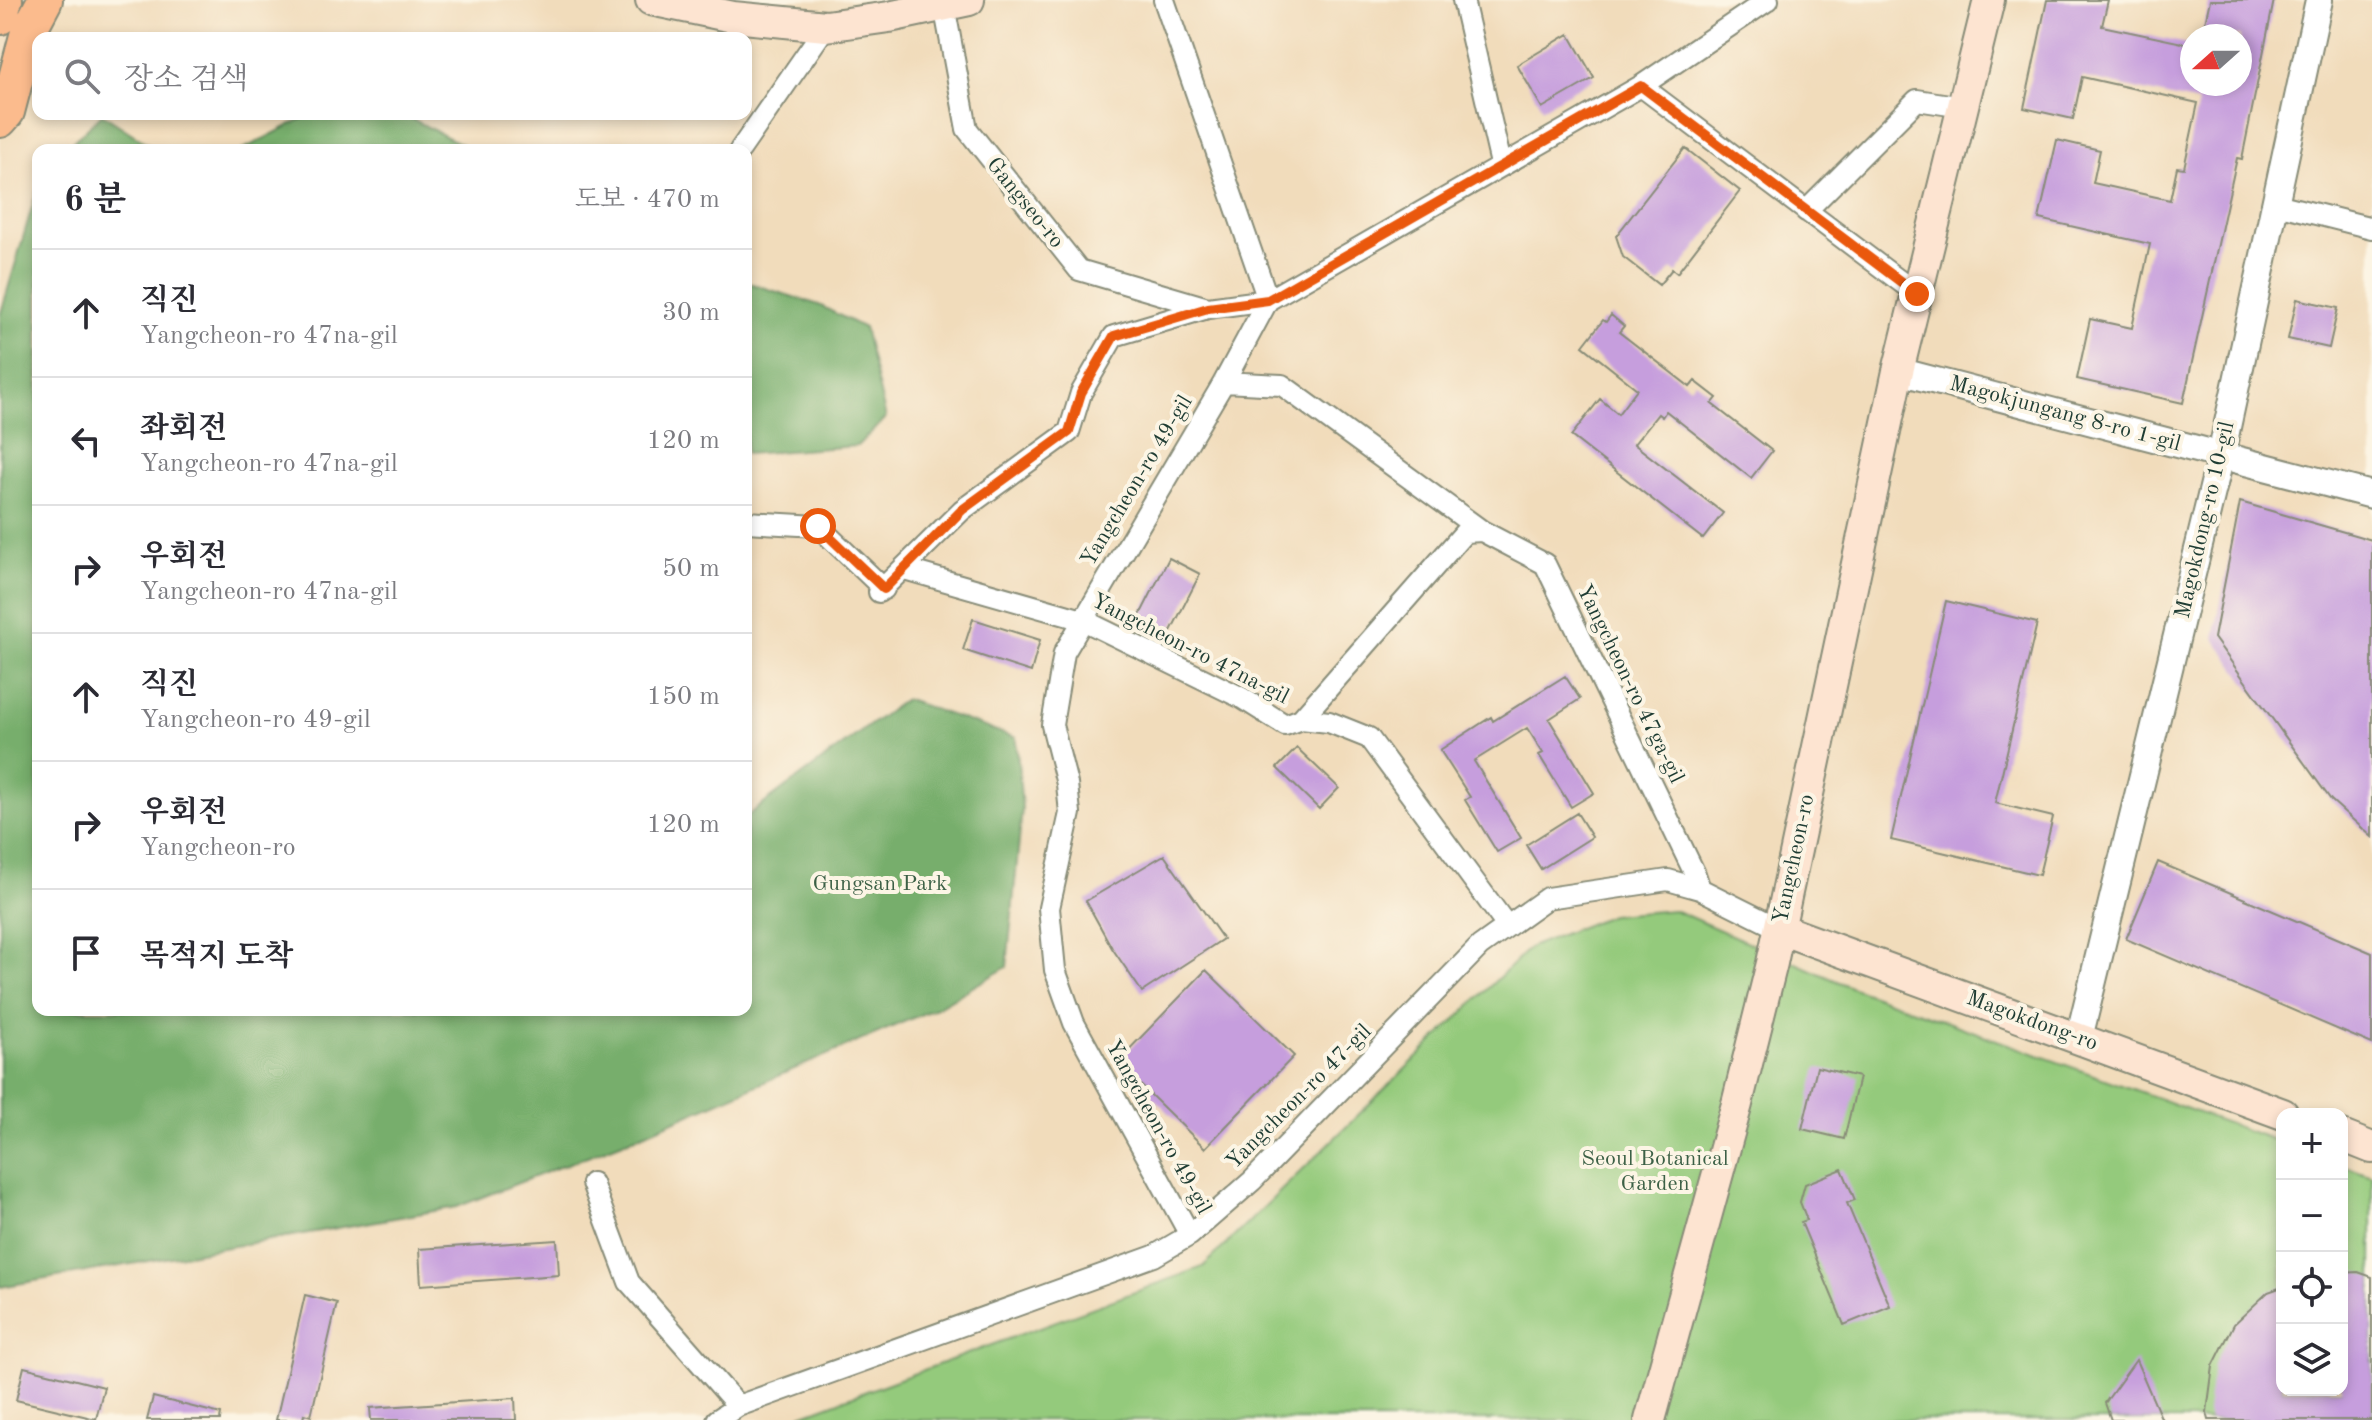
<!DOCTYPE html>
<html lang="ko">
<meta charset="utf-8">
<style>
:root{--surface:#fff;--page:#f7f7f7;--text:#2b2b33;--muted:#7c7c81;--line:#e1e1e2}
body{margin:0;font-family:"Old Standard TT","Noto Serif KR",serif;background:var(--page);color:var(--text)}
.controls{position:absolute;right:24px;bottom:24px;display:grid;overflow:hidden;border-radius:16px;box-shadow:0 4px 12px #0003}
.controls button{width:72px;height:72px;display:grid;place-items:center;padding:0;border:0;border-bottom:2px solid var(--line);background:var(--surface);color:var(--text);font:40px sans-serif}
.compass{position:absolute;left:2180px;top:24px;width:72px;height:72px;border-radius:50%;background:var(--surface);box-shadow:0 4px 12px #0003;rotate:249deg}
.stop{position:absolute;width:24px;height:24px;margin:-18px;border:6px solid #ea580c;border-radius:50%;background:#fff}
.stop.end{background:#ea580c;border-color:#fff;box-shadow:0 2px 8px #0008}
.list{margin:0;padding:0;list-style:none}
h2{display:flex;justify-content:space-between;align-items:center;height:104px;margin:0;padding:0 32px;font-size:34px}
h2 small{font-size:26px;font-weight:400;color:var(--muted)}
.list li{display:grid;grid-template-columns:52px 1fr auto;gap:24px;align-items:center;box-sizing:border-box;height:128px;padding:0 32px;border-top:2px solid var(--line)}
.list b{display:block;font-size:30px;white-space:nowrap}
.list p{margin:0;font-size:26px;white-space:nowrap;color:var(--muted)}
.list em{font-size:26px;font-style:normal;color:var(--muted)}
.icon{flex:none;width:44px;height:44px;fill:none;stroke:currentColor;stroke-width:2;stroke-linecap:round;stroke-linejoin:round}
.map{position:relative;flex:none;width:2372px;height:1420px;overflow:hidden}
.search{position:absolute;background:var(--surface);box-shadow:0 4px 12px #0003;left:32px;top:32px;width:720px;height:88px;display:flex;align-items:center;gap:20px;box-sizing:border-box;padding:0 28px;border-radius:16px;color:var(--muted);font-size:30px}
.panel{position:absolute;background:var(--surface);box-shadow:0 4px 12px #0003;left:32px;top:144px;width:720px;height:872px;border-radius:16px}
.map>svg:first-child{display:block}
</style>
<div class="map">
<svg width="2372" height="1420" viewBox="0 0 2372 1420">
<rect width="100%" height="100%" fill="#fcf5e5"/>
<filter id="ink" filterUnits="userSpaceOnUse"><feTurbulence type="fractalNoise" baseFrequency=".0125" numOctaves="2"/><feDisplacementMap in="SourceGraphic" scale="16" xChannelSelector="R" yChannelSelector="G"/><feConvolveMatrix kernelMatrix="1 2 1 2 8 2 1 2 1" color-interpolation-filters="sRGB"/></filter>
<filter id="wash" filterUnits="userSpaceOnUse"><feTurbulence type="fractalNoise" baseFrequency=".006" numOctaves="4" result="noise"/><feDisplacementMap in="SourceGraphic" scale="32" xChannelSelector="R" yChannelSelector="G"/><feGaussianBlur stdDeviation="1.8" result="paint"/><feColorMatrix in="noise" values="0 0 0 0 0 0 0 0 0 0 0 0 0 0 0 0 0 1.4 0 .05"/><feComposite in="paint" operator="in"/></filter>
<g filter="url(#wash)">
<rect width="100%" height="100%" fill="#f1dcbb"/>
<path fill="#94ca7c" stroke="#5a8458" stroke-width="2" d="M1674,910L1853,988L2282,1143V1390H2342V1165L2372,1176V1420H788L1203,1267L1530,947L1611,915Z"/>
<path fill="#77ae6c" stroke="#4b7650" stroke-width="2" d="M102,114L157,150H64Z
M311,114H403L472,150H242Z
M38,187V1010H746V817L905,699L1016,738L1022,809L1007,967L936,1008L646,1133L457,1207L0,1287V316Z
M746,282L819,305L864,328L886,418L857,446L746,454Z"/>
<g id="blocks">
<path fill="#c69edd" d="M2047,0H2108L2102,26L2192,45V84H2240V36H2202L2210,0H2274L2242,159L2237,158L2183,403L2077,379L2090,319L2132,328L2150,244L2039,219L2057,140L2100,150L2093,183L2170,200L2177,167L2184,168L2198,103L2082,77L2073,119L2024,108Z
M1569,34L1594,78L1542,108L1517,65Z
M1685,148L1740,191L1677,273L1672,269L1659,285L1623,257L1616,236Z
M2297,299L2338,308L2329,348L2288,339Z
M1611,315L1624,326L1619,332L1690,387L1695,381L1717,398L1712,404L1772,451L1751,478L1666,411L1662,417L1658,414L1634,444L1723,513L1703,539L1571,436L1600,399L1618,414L1637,389L1583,346L1603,320L1606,322Z
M2240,502L2372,540V837L2331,800L2214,638Z
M1169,558L1200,574L1169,635L1138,619Z
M1946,601L2037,623L1995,803L2053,817L2039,875L1891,840Z
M973,619L1040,640L1031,672L963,650Z
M1565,676L1580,699L1549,719L1594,793L1571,807L1539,755L1543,753L1527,728L1474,761L1521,838L1497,852L1465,800L1470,797L1440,750L1491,717L1493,721Z
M1297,748L1339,788L1319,809L1277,768Z
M1577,813L1592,837L1541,869L1526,845Z
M1164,855L1223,939L1142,992L1112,948L1086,901Z
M2158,862L2372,953V1044L2126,939Z
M1206,970L1294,1056L1205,1148L1117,1062Z
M1817,1067L1859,1077L1844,1139L1802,1129Z
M1842,1169L1855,1200L1847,1203L1890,1306L1844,1325L1801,1222L1807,1220L1800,1202L1805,1184Z
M557,1240L559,1275L421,1285L419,1249Z
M2358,1272L2372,1277V1420H2209L2207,1412L2213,1366L2234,1324L2268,1292L2282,1287V1390H2342V1273Z
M305,1295L337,1303L311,1416L304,1414L303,1420H276Z
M2136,1360L2162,1420H2111L2105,1403Z
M24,1367L104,1387L96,1419L16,1400Z
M153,1397L221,1414L220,1420H147Z
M515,1398L516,1420H371L370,1408Z"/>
</g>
</g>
<g filter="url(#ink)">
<use href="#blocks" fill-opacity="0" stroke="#888c78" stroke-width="2"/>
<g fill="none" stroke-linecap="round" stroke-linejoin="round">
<g stroke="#888c78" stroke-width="24">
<path id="minor" d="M1463,0L1501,164
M944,5L967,129L1079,270L1208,308
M1641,86L1917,294
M740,150L826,26
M2276,204L2372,228
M1806,211L1917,100L1963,107
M1224,382L1282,385L1482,531L1545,564L1695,874L1700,889
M746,522L818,526L884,589
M904,569L1083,620L1242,698L1285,725L1301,719L1329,722L1369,738L1507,926
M879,592L962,510L1069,432L1081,393L1114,336L1208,308L1268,300L1164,0
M1301,719L1465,532L1482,531
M592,1183L629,1282L738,1406
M1190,1235L1074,1023L1055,970L1049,908L1070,813L1067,784L1052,725L1064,653L1224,382L1268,300L1641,86L1768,0
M717,1420L738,1406L1154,1256L1190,1235L1252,1181L1480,946L1547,898L1668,880L1700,889L1780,929"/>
</g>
<g stroke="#888c78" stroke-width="30">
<path id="tertiary" d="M1898,371L2372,495
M2079,1038L2221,455L2319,0"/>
</g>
<g stroke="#888c78" stroke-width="34">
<path id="secondary" d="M651,0L733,17L826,26L889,17L969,0
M1780,929L2283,1114
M2342,1136L2372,1148
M1650,1420L1737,1104L1772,963L1898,371L1989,0"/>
</g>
<g stroke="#888c78" stroke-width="38">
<path id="trunk" d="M0,17L5,0
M0,120L7,112L28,32L45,0"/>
</g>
<use href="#minor" stroke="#fff" stroke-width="20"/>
<use href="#tertiary" stroke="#fff" stroke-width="26"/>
<use href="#secondary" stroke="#fde4d1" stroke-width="30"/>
<use href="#trunk" stroke="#fbbb8d" stroke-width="34"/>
</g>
</g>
<g fill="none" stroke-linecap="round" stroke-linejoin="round" filter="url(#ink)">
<path stroke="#ea580c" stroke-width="10" d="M818,526L884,589L962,510L1069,432L1081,393L1114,336L1208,308L1268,300L1641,86L1917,294"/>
</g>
<g text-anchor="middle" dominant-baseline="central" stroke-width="8" stroke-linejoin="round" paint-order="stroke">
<g font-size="22" fill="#1f3d34" stroke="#fcf5e5">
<text transform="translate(1025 203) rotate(51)">Gangseo-ro</text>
<text transform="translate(2065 414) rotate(15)">Magokjungang 8-ro 1-gil</text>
<text transform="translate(1137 481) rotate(-59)">Yangcheon-ro 49-gil</text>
<text transform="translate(2205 520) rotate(-77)">Magokdong-ro 10-gil</text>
<text transform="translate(1190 649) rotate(27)">Yangcheon-ro 47na-gil</text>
<text transform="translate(1630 684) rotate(64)">Yangcheon-ro 47ga-gil</text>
<text transform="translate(1794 859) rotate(-78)">Yangcheon-ro</text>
<text transform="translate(2032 1021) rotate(20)">Magokdong-ro</text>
<text transform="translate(1299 1097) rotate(-45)">Yangcheon-ro 47-gil</text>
<text transform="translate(1158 1127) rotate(61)">Yangcheon-ro 49-gil</text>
</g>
<g font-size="22" fill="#3c6046" stroke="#fcf5e5">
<text x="880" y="884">Gungsan Park</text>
<text x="1655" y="1159">Seoul Botanical<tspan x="1655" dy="25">Garden</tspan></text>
</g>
</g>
</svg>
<div class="controls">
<button>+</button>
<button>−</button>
<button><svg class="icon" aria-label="locate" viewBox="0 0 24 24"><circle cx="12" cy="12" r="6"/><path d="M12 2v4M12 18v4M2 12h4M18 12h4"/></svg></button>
<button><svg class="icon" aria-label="layers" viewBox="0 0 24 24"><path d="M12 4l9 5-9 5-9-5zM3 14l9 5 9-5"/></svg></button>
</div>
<svg class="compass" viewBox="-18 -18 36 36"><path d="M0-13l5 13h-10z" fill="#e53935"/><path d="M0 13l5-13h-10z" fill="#7c7c81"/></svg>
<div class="stop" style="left:818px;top:526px"></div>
<div class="stop end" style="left:1917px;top:294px"></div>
<div class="search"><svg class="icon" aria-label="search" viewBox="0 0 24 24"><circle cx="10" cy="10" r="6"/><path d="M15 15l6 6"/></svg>장소 검색</div>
<section class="panel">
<h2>6 분<small>도보 · 470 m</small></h2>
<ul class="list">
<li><svg class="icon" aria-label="ahead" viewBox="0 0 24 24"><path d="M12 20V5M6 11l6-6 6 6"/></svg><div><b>직진</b><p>Yangcheon-ro 47na-gil</p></div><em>30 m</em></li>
<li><svg class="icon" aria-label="left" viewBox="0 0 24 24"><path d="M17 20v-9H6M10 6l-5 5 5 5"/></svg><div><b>좌회전</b><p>Yangcheon-ro 47na-gil</p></div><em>120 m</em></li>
<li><svg class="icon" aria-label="right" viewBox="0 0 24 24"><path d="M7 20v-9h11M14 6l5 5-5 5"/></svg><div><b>우회전</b><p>Yangcheon-ro 47na-gil</p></div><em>50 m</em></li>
<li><svg class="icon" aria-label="ahead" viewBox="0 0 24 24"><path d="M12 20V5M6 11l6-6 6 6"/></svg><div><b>직진</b><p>Yangcheon-ro 49-gil</p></div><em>150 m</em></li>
<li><svg class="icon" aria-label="right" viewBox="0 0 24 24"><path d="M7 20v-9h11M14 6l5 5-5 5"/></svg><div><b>우회전</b><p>Yangcheon-ro</p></div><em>120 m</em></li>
<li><svg class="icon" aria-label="arrive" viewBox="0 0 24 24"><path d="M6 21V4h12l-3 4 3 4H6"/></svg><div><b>목적지 도착</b></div></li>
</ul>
</section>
</div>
